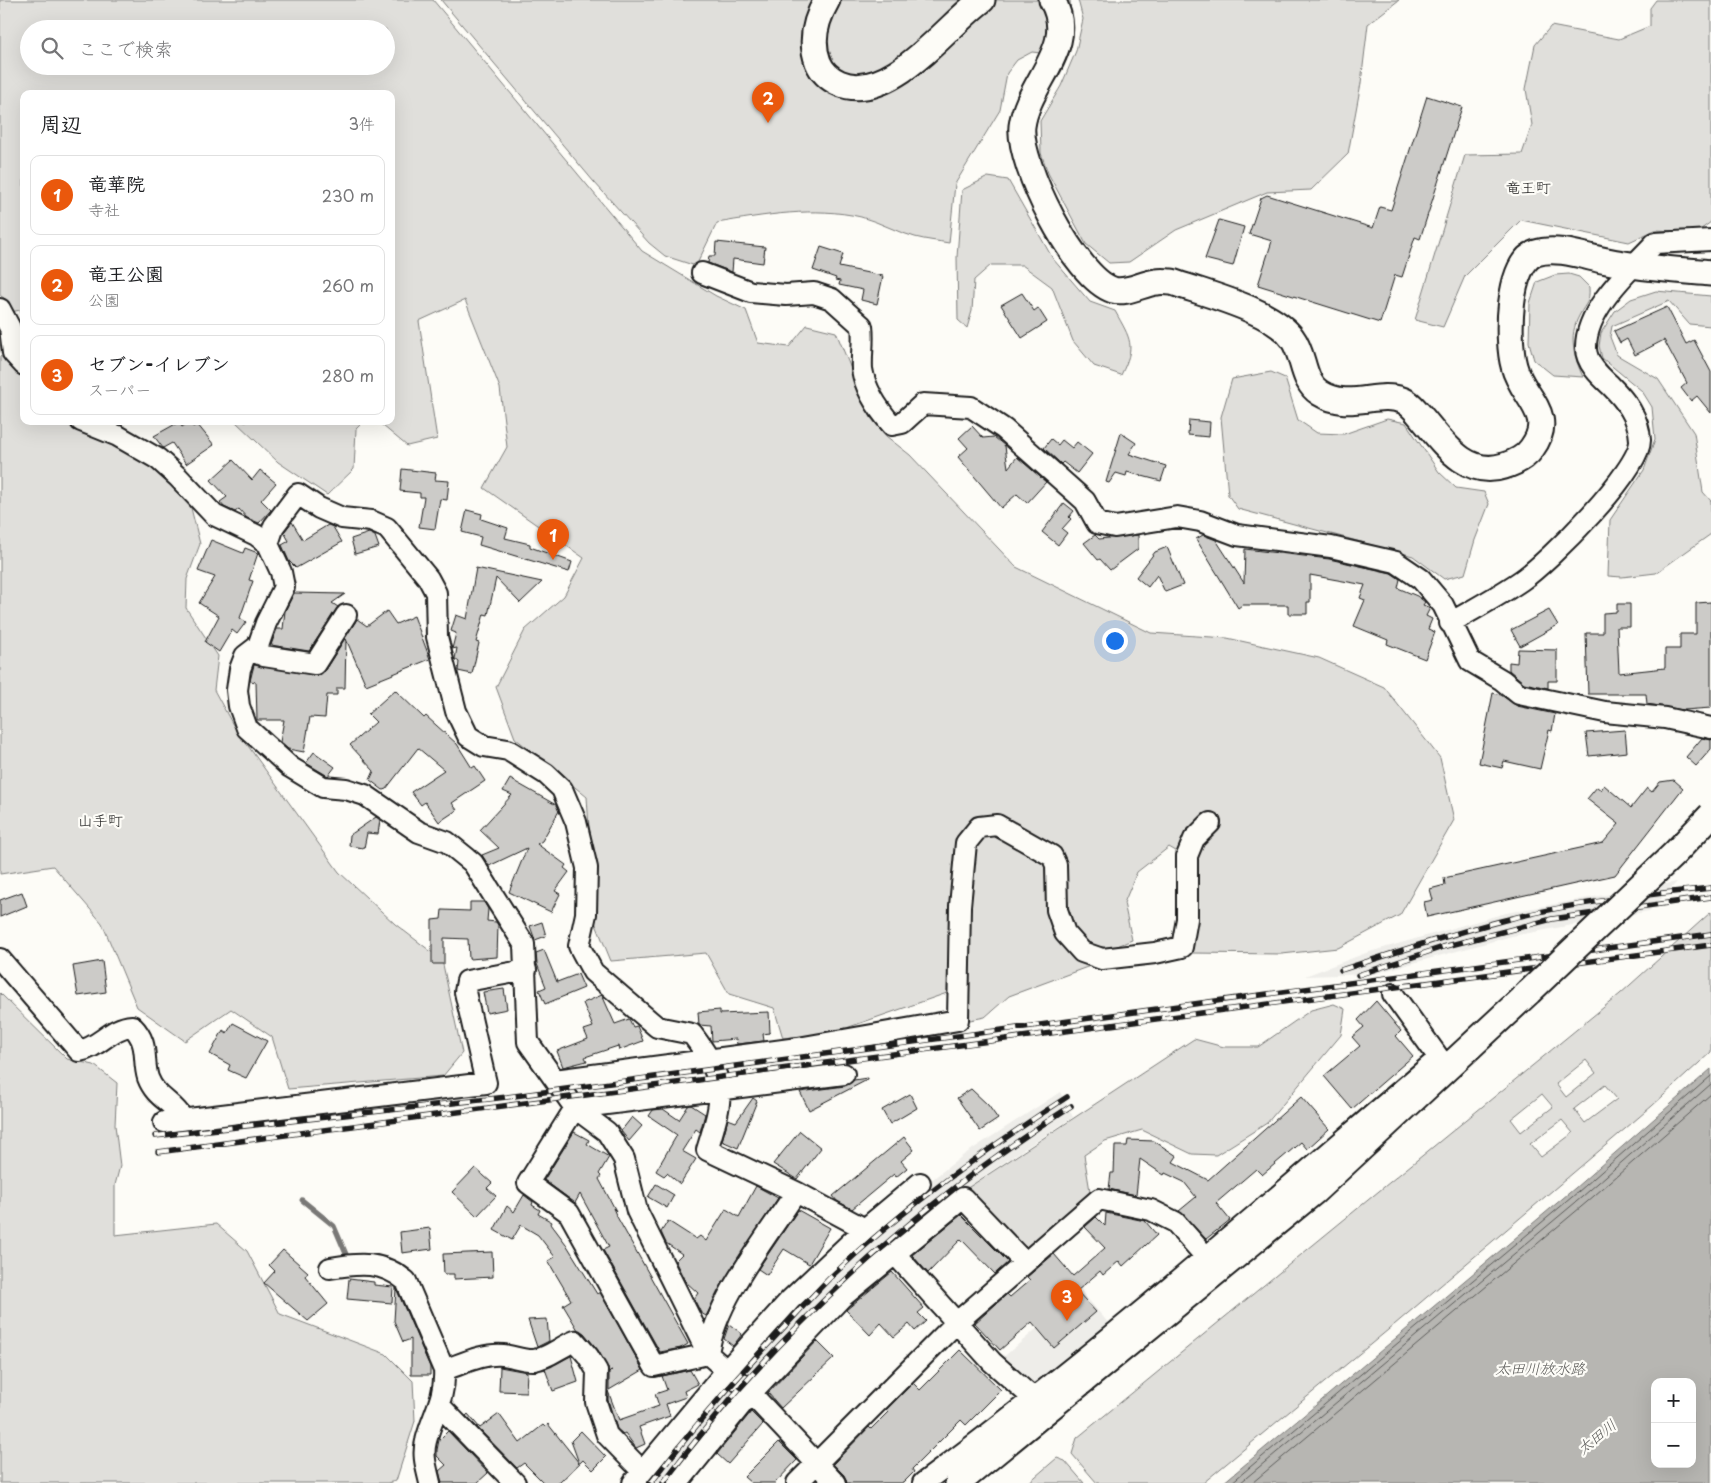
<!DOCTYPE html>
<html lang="ja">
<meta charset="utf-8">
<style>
:root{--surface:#fff;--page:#f6f6f6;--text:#202124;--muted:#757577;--line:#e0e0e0;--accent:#ea580c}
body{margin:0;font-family:"Playpen Sans","Klee One",sans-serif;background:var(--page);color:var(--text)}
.controls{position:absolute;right:15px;bottom:15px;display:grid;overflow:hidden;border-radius:10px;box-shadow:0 5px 20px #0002}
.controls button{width:45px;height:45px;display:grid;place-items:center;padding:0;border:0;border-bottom:1px solid var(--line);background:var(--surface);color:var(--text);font:25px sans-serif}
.you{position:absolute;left:1114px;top:640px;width:18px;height:18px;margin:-12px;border:4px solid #fff;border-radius:50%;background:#1a73e8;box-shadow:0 0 0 8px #1a73e833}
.badge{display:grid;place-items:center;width:32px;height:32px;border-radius:50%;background:var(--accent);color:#fff;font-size:16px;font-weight:700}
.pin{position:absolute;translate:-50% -41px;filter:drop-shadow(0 1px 2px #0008)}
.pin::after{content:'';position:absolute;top:26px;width:18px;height:15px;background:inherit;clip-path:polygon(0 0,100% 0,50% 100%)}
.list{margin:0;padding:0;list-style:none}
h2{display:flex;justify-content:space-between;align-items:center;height:65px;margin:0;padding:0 20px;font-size:21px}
h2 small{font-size:16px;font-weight:400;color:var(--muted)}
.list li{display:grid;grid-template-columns:32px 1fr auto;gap:15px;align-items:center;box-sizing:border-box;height:80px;margin:0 10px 10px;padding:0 10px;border:1px solid var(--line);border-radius:10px}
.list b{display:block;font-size:19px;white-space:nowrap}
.list p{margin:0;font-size:16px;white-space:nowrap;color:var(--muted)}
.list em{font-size:16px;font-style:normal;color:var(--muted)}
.icon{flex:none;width:28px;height:28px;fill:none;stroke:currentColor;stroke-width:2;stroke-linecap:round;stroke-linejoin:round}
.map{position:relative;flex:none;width:1711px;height:1483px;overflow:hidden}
.search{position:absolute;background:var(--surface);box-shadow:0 5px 20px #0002;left:20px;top:20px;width:375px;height:55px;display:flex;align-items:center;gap:12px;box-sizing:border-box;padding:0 18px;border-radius:28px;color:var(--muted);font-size:19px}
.panel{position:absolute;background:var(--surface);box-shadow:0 5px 20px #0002;left:20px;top:90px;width:375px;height:335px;border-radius:10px}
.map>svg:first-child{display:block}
</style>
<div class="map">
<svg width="1711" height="1483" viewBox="0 0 1711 1483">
<rect width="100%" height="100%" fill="#fdfcf7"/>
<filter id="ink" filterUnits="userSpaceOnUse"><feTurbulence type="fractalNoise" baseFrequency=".02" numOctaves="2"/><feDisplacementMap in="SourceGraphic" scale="10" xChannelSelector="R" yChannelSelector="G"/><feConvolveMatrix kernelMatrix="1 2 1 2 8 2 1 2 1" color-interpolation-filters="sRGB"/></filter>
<g filter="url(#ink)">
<path fill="#eeede9" d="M1677,882L1649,911L1512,936L1373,974L1305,976L1366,953L1506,913Z
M1060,1092L1073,1117L988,1173L914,1227L674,1483H643L724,1381L875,1224L965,1154Z
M1081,1291L1110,1325L1035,1388L1000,1360Z"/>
<path fill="#e0dfdb" stroke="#7e7e7c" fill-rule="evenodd" d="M0,0H433L642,251L716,296L746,310L758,343L789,347L807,325L836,332L871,418L886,436L910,455L1016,567L1151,633L1227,638L1319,658L1384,687L1440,758L1454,820L1400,915L1338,948L1282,954L1192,953L1193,861L1169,847L1137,872L1124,903L1132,940L1105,951L1079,938L1063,908L1062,871L977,826L951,907L947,993L829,1034L783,1038L774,1008L729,994L706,953L611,961L595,922L587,797L515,738L496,687L525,630L564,596L584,558L484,488L507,447L500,388L465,300L419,321L437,439L407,446L377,421H391V94H24V319L20,310L11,312L7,301L0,295ZM29,29H386V66H29Z
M441,0H1070L1072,32L1066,56L1032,52L1017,60L1007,73L1000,110L955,184L949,243C938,241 926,240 915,237C896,232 880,222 861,217C815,206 764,215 717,223L696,266L665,256L649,243L594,182Z
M1078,0H1399L1368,24L1361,83L1348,154L1311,190L1267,192L1176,230L1129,262L1109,263L1086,244L1048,173L1041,153L1040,121L1061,86L1076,51L1083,19Z
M1656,0H1711V222L1697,232L1655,230L1629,242L1521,220L1465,276L1443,327L1415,320L1465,155L1522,154L1532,125L1526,89L1535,45L1551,26L1619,39L1650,26V8Z
M988,177L1008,180L1053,259L1090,302L1115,311C1131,340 1136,345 1121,375L1094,366L1073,341L1052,287L1022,265H991L974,280L972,311L967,328L958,320L957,257L962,190Z
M1569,274L1579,277L1589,287C1590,303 1586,302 1579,316C1568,337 1574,357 1583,377L1553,375L1534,360L1529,342L1530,303L1537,282L1555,275Z
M1656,291L1711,296V326L1689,324L1669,301L1612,326L1610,337L1617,355L1658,379L1694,433L1703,492L1711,501V534L1656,573L1622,577L1608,576L1610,520L1644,470L1655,439L1652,407L1642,391L1602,358L1599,346L1601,333L1615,311L1631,299Z
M0,356L24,371V421H73L155,465L189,500L200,544L187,579L186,608L218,656L214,690L233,725L339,872L395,924L442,960L462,1053L443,1076L288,1089L272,1037L231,1009L185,1041L137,1007L102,923L53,866L0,874Z
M1271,372L1285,378L1298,420L1317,433L1344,434L1387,419L1406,423L1439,472L1456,488L1484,492L1489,504L1475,540L1465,574L1444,579L1413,556L1238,509L1228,495L1221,417L1232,379Z
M235,421H364L356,429L354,469L327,495L278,462Z
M996,831L1045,859L1072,955L1090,966L1009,996L985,1017L965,1021L971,845L982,832Z
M1711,912V1052L1652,1106L1394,1325L1203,1483H1097L1072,1454L1077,1438L1620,994ZM1586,1060L1596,1073L1566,1097L1556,1084ZM1605,1085L1617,1099L1585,1123L1574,1109ZM1542,1094L1553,1107L1521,1132L1511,1119ZM1562,1120L1573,1133L1541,1157L1530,1144Z
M0,993L67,1059L94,1065L117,1083L115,1125L120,1166L115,1185V1235L216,1224L247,1251L280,1314L386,1354L413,1381L415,1421L396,1481L387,1483H0Z
M1334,1004L1345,1009L1341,1035L1267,1123L1216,1155L1192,1154L1142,1130L1105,1141L1084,1155L1091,1197L1028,1253L963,1191L1194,1039L1224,1047H1258L1311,1010Z
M1057,1458L1065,1461L1084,1483H1028Z"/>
<path fill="#b7b6b2" stroke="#797876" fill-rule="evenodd" d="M1711,1069V1483H1223L1575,1188ZM1655,1382H1692V1464H1655Z"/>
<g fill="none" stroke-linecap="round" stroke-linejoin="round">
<path stroke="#5a5a58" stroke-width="1" d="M1231,1483L1578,1192L1711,1076
M1240,1483L1582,1197L1711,1084
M1252,1483L1587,1202L1711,1094"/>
<path stroke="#797876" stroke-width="5" d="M302,1200L334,1226L349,1261"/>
</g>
<path fill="#cccbc8" stroke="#1c1c1c" d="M1427,96L1462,107L1420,239L1415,237L1402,277L1395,275L1380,323L1258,285L1272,241L1249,234L1261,198L1267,195L1373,228L1380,207L1391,210Z
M1219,220L1244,227L1233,266L1205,259Z
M716,242L765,247L763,263L733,259L732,272L708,263L709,256H715Z
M821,247L843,254L839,267L883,276L877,304L861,300L863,290L839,285L840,281L835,280L836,278L813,270Z
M1022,293L1034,311L1038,308L1047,322L1022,338L1001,305Z
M1667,307L1686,344L1694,340L1711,372V413L1697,396L1691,401L1681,388L1687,383L1664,340L1635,355L1627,339L1620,343L1614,331Z
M1189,420L1210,422L1209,437L1188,435Z
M190,421L193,427L197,424L214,445L186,464L172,443L163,448L154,436L179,422L182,427Z
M972,426L983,438L994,437L1005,446L1008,468L1017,457L1046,482L1027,503L1017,494L1001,508L958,457L968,448L959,438Z
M1121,433L1136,443L1129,454L1166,466L1161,481L1127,472L1126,476L1116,473L1109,483L1106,482Z
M1051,439L1058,445L1062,440L1072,448L1077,442L1092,454L1077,473L1063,462L1061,464L1044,448Z
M233,460L252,480L260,470L276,483L261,500L271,510L259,523L247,518L239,509L235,512L224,507L220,502L227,497L211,480Z
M402,469L436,473L435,480L449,481L447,500L440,499L435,529L419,527L424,497H420V493L400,491Z
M1064,503L1074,511L1069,517L1071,519L1062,529L1067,533L1058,545L1042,532Z
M467,510L482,514L481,519L508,528L505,538L530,544V547L572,562L569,572L479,545L481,537L462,532Z
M292,522L303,540L328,525L333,527L342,542L296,568L289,561L282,545L289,541L284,532Z
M369,533L375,536L379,547L355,554L351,539Z
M1095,535L1099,539L1138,535V549L1110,570L1100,559L1098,560L1084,543Z
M1203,535L1216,540L1244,583L1245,549L1329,559L1391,573L1400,579L1398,588L1417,596L1425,602L1423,605L1430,608L1426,616L1432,619L1428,629L1435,632L1425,659L1387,644L1388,640L1354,626L1365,600L1360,598L1365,585L1310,575V602H1307V614H1288V605H1242L1238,608L1196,539Z
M211,540L243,553L245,548L258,553L249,580L253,581L240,618L246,622L237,634L232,630L219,652L205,642L219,616L199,603L215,577L198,571Z
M1167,547L1183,585L1165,592L1157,575L1148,587L1136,577L1155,552Z
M476,568L542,582L520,603L496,578L488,615L484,614L476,642L479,643L472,674L458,671L459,662L455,659L457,648L452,649L456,633L451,631L456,615L467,619Z
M294,593L345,594L332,603L338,607L309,651L271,645L277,629H283L285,611Z
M1711,602V708L1684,710L1647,704L1646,694H1588L1586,633H1603V613L1617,612V604H1630V627H1617L1619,673L1665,668V649H1680V634H1696V603Z
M1549,610L1558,625L1520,646L1511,630Z
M387,611L396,624L414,616L430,659L366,685L346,639L345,688H337V695H327L325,718L310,717L304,752L288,749L280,742L284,720H257L256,682L250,681L254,665L319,675L325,670L357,619L367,626Z
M1518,649L1557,650V681H1548V688L1524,683L1509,670V662L1517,663Z
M395,690L424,718L426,716L457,744L472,768L475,766L485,781L452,803L457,810L439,822L425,802L421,805L411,792L444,770L418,748L386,789L383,790L370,780L374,771L350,745L376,722L368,714Z
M1493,693L1501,695L1517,706L1555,714L1552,731L1549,730L1540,769L1504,761L1502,768L1479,763Z
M1625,730L1627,752L1589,756L1586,733Z
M1702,738L1711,740V749L1696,766L1686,757Z
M314,752L335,767L328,776L306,763Z
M510,779L556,805L559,811L542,841L537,844L566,865L564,868L569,872L555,891L560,894L551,912L509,892L527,848L489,866L482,855L499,848L480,830L512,795L503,791Z
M1674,780L1683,788L1615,875L1427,917L1424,902L1433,900L1430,889L1445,885L1444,878L1603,843L1619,824L1587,799L1597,787L1601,790L1604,785L1631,808L1647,788L1652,792L1660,782Z
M376,817L380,820L378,834L367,833L364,848L349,846L350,835Z
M22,892L27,906L0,917V900Z
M470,902H484L488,909L487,921L496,922L498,925L497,957L469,959L468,939L444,938V964H432V920L441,919L442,910L470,911Z
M542,922L546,936L535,940L530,926Z
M544,950L557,982L578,974L584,988L545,1004L539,990L546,987L537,964L536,953Z
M102,961L106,992L78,996L73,966Z
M504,989L507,1009L487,1013L483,992Z
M602,995L615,1024L629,1019L633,1027L637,1026L643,1041L619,1050L618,1046L585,1057L587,1061L563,1067L557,1051L588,1039L584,1030L593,1027L583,1003Z
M1376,1001L1401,1031L1396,1036L1413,1056L1352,1109L1324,1076L1360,1046L1352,1037L1364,1027L1358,1020Z
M720,1010V1014L769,1012L770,1033L763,1034L764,1041L737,1044L736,1039L712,1041L711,1026L699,1025L698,1012Z
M233,1023L267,1041L246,1078L228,1070L230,1065L210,1054L223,1030L227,1033Z
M867,1078V1080L809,1110L800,1092L845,1086L854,1080Z
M971,1089L988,1105L998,1119L980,1131L957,1098Z
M910,1094L917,1108L890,1124L882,1110Z
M1301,1097L1329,1129L1307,1149L1301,1142L1262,1175L1256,1169L1216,1203L1230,1220L1206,1239L1179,1211L1196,1197L1184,1182L1165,1173L1164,1175L1140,1159L1136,1195L1109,1189L1111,1173H1114L1115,1146H1127L1128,1140L1154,1141L1177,1156L1173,1162L1208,1180Z
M753,1098L757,1101L738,1148L722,1141L728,1119L736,1122Z
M691,1105L705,1114L700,1132L696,1129L682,1151L696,1159L680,1184L667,1173L664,1176L656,1171L677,1135L649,1116L653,1110L663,1109L679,1120L688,1106Z
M632,1117L642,1126L629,1141L621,1131Z
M800,1131L821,1148L797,1179L773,1164Z
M574,1132L589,1140L587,1144L609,1157L599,1174L601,1176L599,1179L616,1211L613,1208L616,1215L688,1344L681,1348L660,1352L603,1250L609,1247L580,1194L575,1203L544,1180Z
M904,1137L914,1150L901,1161L907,1168L896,1177L894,1174L852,1209L837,1201L833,1196Z
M475,1168L492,1183L487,1188L496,1196L477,1216L452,1192Z
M656,1184L674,1195L667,1208L648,1197Z
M756,1186L778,1198L734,1264L706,1316L701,1313L694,1299L698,1293L685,1281L675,1261L682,1254L666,1243L661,1232L668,1221L696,1239L700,1236L706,1241L726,1209L739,1217Z
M524,1195L533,1202L532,1205L540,1210L538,1214L552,1222L551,1224L566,1244L597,1294L600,1292L643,1370L609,1390V1373L612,1370L609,1371L598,1350L584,1333L578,1330L563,1305L571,1300L548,1261L555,1257L538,1235L521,1225L512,1240L494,1230L507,1206L514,1212Z
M798,1210L830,1228L809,1264L784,1249L767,1275L758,1269Z
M1106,1213L1145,1221L1157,1235L1123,1266L1119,1261L1103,1275L1100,1271L1077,1291L1096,1312L1054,1348L1032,1322L1000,1350L975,1323L1007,1294L1010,1297L1030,1280L1027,1277L1054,1254L1073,1276L1105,1248L1085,1227L1096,1217L1105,1226Z
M961,1215L1008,1262L995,1274L961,1239L928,1273L912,1255Z
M430,1228L432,1249L402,1253L400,1232Z
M283,1250L308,1272L305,1276L328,1304L308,1321L264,1283L275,1271L269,1265Z
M492,1252L493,1277L454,1279V1274H444L443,1254Z
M892,1272L924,1308L918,1313L926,1321L915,1331L909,1324L894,1337L881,1323L870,1335L846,1310Z
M349,1279L374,1282V1285L393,1287L392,1303L347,1299Z
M396,1288L430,1367V1375H411V1339L403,1342L394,1321Z
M547,1319L549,1341L537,1347L528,1320Z
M729,1324L742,1334L733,1346L724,1339Z
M817,1341L834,1358L781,1408L768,1393Z
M960,1350L1001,1390L966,1425L961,1420L912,1469L914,1472L903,1483H847L844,1475L833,1464L869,1427L871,1429L888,1412L886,1410L913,1383L920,1390Z
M571,1356L578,1382L553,1391L545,1369Z
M500,1367L527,1372L526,1392L499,1391Z
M690,1370L698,1384L684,1391L686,1397L666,1404L670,1416L639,1427L645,1444L636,1448L625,1433L623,1434L617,1429L608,1400V1391L619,1420L659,1406L655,1394L667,1390L662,1376Z
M751,1412L763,1424L728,1464L717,1454Z
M468,1414L480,1428L499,1414L520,1443L543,1425L545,1427L548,1424L579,1463L571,1441L581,1431L606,1457L593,1470L583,1460L559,1483H544L524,1463L517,1468L466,1416Z
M448,1431L488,1473L477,1483H442L439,1471L446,1465L437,1456V1450L439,1440Z
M779,1442L797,1460L775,1483H751L744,1477Z"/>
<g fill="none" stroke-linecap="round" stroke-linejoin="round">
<g stroke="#1c1c1c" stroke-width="24">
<path id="minor" d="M702,273L751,292L786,295L814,293L832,299L862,326C864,341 861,355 862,369C865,389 879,410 892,425L902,423L923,404L971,407L1004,429L1085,501L1097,523L1115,527L1177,517L1200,521L1237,535L1331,547L1396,562L1421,579L1443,605L1470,661L1502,680L1519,694L1605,712L1665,718L1711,728
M0,309L10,328L13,353L24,365
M81,421L118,436L158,459L178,477L214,515L256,535L268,544L281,572L284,587L266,623L258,646L245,656L240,669L237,690L239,706L247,728L290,767L323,787L346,789L365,795L419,832L447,842L473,863L524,944L528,1042L575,1108L607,1132L624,1159L637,1211L708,1354L742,1384L835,1483
M268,544L274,526L298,494L319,508L342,518L371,521L387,528L428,578L436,593L437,637L456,711L468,736L484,746L508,750L546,774L562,789L576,822L587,868L586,914L579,946L593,972L657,1027L692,1034C728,1082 724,1095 707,1150L796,1192L865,1229
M1450,623C1474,609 1499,596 1522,580C1548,562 1641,470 1640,440C1639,417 1625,400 1610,385C1600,376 1586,363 1586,348C1585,309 1630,270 1655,243L1711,240
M252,651L264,656L315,664L346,615
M0,959L79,1051C99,1048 111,1027 132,1026C150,1044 142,1059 148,1078C156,1099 173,1101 183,1119
M1393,994L1439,1058
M555,1080L798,1048L958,1020L960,906L966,843L979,827L997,825L1052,856L1056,865L1057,910L1065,933L1082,952L1102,959L1155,953L1182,947L1187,919V856L1194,839L1210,823
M164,1122L486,1083L465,992L467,981L526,970
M796,1192C767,1237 715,1300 708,1354L654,1366L569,1213L528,1183L575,1108L844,1074
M895,1254L992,1362L1043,1407
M330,1268C359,1263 383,1261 406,1281L444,1370C446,1397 432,1416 426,1441C422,1456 427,1469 430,1483
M444,1370C462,1364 483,1353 503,1355C513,1356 524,1361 534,1360C549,1358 561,1346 575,1341L588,1356L597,1371L596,1402L607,1435L642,1471
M440,1406L515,1483
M633,1483L727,1370L790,1300L865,1229L920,1183
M678,1483L751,1393L841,1298L963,1198L1025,1263
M797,1483L956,1323L1099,1199L1151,1210L1175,1222L1206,1257
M923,1483C1102,1351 1269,1203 1439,1058L1450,1066"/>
</g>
<g stroke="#1c1c1c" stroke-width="29">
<path id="tertiary" d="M827,0C816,19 810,41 818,62C822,72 830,79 839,83C889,105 946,26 982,0
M1052,0C1079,47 1028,81 1022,126C1018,164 1075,278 1113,290C1127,294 1143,283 1157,282C1162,281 1167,282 1172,282C1206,294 1272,310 1292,338C1305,355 1301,381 1320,393C1349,411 1376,391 1402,400C1411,403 1417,412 1423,419C1444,444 1467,478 1504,466C1514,463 1526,457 1532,448C1557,414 1522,398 1514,366C1507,341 1507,263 1536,253C1557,246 1586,257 1607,261C1641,268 1676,270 1711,273
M958,1483L1315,1191L1529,992"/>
</g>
<use href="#minor" stroke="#fdfcf7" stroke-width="20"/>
<use href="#tertiary" stroke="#fdfcf7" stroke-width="25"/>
<g stroke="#1c1c1c" stroke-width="5.5">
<path id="rail" d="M1341,970C1394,953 1447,935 1501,921C1569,903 1641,895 1711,888
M1358,975L1443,947L1552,919L1711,897
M155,1136L507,1097L1711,934
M158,1152L1711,945
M651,1483C693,1427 738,1376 786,1325C802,1308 818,1289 835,1273C905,1207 986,1149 1067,1097
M663,1483C773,1335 915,1205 1071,1106"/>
</g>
<use href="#rail" stroke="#fdfcf7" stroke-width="4" stroke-dasharray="11" stroke-linecap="butt"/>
<g stroke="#1c1c1c" stroke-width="29" stroke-linecap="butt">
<path id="tertiary-bridge" d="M1529,992L1674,854L1711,815"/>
</g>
<use href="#tertiary-bridge" stroke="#fdfcf7" stroke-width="25"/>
</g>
</g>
<g text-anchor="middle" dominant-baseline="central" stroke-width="4.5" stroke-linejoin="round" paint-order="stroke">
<g font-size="15" fill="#1c1c1c" stroke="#fdfcf7">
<text x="1528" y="186">竜王町</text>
<text x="100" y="819">山手町</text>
</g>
<g font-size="15" font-style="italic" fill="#5a5a58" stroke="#fdfcf7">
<text x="1540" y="1367">太田川放水路</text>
<text transform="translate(1596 1436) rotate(-39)">太田川</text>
</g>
</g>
</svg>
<div class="controls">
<button>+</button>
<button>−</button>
</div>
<div class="you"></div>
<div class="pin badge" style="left:553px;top:560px">1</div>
<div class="pin badge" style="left:768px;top:123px">2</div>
<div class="pin badge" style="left:1067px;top:1321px">3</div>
<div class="search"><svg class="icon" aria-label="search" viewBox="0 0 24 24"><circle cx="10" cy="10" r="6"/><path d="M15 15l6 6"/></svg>ここで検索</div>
<section class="panel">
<h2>周辺<small>3件</small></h2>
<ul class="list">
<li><span class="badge">1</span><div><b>竜華院</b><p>寺社</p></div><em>230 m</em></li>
<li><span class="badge">2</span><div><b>竜王公園</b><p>公園</p></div><em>260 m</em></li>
<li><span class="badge">3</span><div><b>セブン-イレブン</b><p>スーパー</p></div><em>280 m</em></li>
</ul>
</section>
</div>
